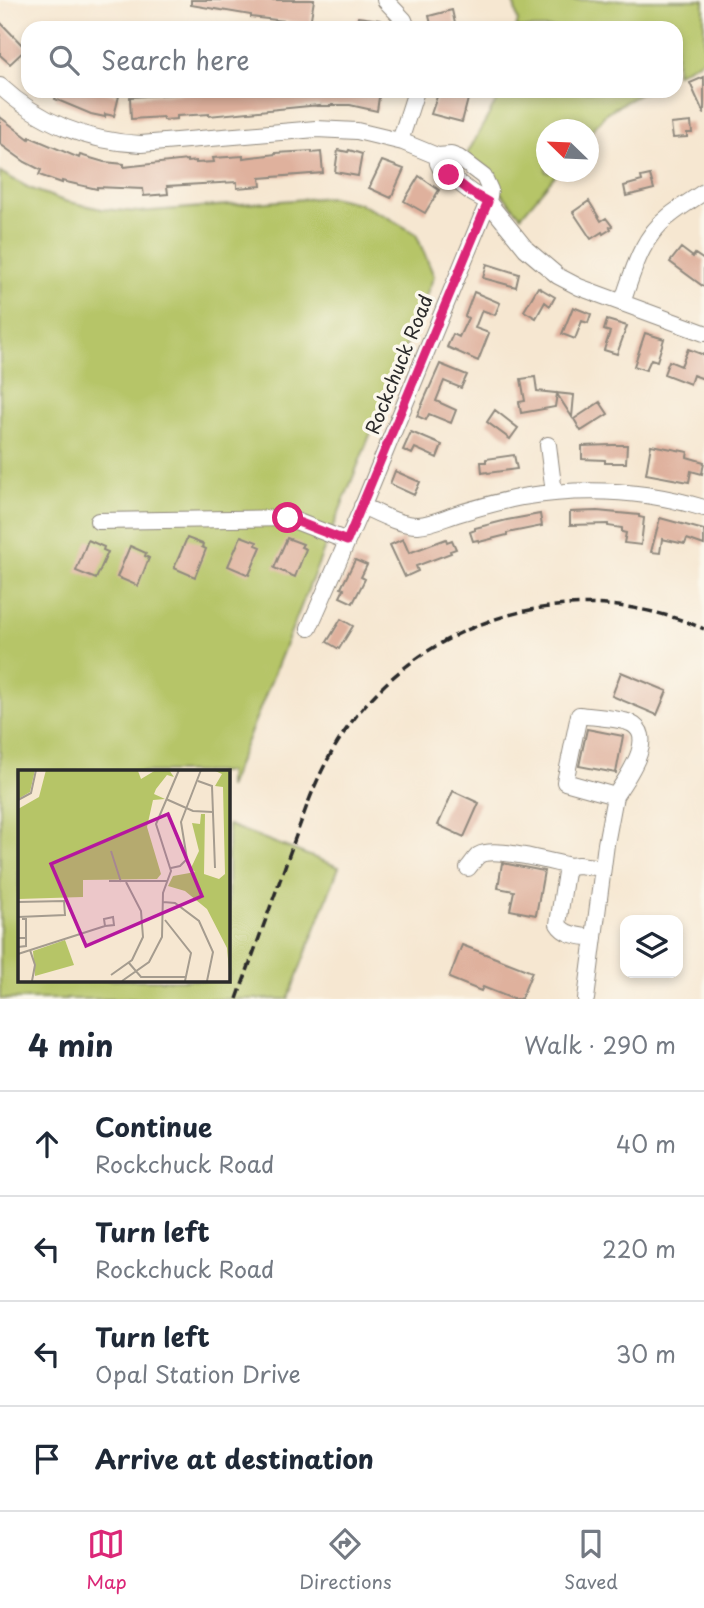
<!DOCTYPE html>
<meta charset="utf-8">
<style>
:root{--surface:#fff;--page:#f2f2f3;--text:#1f2937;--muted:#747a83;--line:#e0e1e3;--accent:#db2777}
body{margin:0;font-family:"Playpen Sans",sans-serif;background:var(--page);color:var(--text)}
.controls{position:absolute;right:21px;bottom:21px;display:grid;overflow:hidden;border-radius:14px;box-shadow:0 4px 10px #0003}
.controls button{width:63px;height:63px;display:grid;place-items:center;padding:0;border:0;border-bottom:2px solid var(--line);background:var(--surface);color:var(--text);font:35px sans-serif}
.compass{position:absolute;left:536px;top:119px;width:63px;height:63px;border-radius:50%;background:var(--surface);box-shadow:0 4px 10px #0003;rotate:293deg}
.stop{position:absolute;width:21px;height:21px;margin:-16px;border:5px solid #db2777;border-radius:50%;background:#fff}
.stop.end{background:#db2777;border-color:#fff;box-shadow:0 2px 7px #0008}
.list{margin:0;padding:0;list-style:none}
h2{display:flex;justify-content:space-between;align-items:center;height:91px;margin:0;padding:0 28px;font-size:30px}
h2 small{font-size:23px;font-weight:400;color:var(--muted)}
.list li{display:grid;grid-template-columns:46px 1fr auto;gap:21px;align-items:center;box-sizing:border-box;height:105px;padding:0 28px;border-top:2px solid var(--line)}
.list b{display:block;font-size:26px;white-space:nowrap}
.list p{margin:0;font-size:23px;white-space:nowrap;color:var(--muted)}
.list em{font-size:23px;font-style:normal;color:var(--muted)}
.icon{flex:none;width:38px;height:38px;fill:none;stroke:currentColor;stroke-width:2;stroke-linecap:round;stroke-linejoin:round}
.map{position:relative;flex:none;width:704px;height:999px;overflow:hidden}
.search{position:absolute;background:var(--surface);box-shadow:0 4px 10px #0003;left:21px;right:21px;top:21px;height:77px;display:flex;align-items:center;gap:18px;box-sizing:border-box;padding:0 24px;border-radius:21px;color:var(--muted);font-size:26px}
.sheet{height:511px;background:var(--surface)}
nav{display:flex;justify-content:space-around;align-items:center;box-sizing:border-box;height:98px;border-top:2px solid var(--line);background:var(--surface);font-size:19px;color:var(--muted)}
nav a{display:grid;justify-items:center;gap:4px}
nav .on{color:var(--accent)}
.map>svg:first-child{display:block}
</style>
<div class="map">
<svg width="704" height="999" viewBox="0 0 704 999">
<rect width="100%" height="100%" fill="#fbf7ec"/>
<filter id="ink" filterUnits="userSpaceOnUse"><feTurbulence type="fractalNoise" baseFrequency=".0143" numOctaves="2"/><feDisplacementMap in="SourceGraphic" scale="14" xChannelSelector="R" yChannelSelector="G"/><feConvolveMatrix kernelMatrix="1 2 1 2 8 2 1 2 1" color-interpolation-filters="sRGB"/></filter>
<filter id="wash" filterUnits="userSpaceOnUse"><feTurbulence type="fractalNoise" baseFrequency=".00686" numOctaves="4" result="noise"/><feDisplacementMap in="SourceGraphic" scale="28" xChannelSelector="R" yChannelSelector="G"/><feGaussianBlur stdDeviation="1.57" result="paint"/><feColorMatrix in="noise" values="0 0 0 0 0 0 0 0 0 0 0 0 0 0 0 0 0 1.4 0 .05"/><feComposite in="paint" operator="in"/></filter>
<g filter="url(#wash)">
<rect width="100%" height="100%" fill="#f6e7d1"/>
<path fill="#b6c567" stroke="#707849" stroke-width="2" d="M513,0H704V59L676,74V28H516L518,21Z
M502,91H645L607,112L589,134L588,130H546V172H558L521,216L467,154Z
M0,172L29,188L64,201L102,209L139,212L331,197L358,203L387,217L416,234L434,276L228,788V772H19V980H228V825L339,867L288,999H0Z"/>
<g id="blocks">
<path fill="#dfb19d" d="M191,0H314L310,24L251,17V15L191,5Z
M452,10L456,28H432L429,16Z
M358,17L381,20L380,28H356Z
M0,22L26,49L10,64L0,55Z
M704,77V114L690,83Z
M58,91H100L119,96L114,116L105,114V117L91,114L55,99Z
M192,91H380L377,111L350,105H330V106H318L319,105L209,116V114L177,116V119L163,120V117L131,119L130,97L192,93Z
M439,91L468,99L462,122L431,114Z
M0,117L29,139L30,137L79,158L80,155L104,162L124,164V167L187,160V162L196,161V163L214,162L213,158L243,156V158L276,154V153L312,151V153L321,152L323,173L260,178L261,186L237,188V182L167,186L168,194L144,196L143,189L97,187V189L62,181V183L39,175L41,170L25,162L0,144Z
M691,122L692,133H687V137L673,138L671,124Z
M338,150L348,152L349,150L362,154L358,176L335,172Z
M382,161L404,169L391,198L369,188Z
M650,175L654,189L626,196L624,186L642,181L641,177Z
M419,176L439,190L425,213L404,201Z
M589,201L601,221L606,218L612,226L610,227L611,229L603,234L602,232L591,239L573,212Z
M681,248L693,257L695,254L704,260V287L670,262Z
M487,264L519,274L516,287L483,278Z
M538,287L555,297L550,306L545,302L536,318L524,311Z
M474,292L500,303L495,315L482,310L475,328L489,333L478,361L447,347L453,334L459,337L468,318L465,316Z
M573,307L591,314L588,323L582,321L575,339L562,334Z
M607,320L627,326L617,354L604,350L610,332L604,330Z
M645,333L664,339L657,361L651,359L646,370L634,366Z
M688,349L704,355V379L693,375L690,384L664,374L669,361L681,366Z
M440,364L467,375L461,388L444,381L436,401L456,410L451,423L429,414L426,420L417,416Z
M535,377L537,391L574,395L572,417L557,394L555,407L521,413L519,402L525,401L521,379Z
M600,402L608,414L581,431L574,419Z
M495,410L518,428L510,439L487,422Z
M411,432L442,445L437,458L415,448L412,454L403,450Z
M613,445H627L626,463H605V460L582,459V446Z
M651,445L688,452L687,457L704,462L702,474L691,471L689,482L646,474Z
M514,455L517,469L488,473L487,472L482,473L481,462H486V459Z
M395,471L420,482L414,495L390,484Z
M597,511L639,515V517L644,518L641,545L624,543L626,533L622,532V528L608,526V524L570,525V512Z
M540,514L542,526L507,533V535L479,542L478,540L473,541L470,532L475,530V528L507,520Z
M660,518L704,530V545L687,539L685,544L662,539L660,553L651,552Z
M241,536L257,542L256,545L261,547L249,575L228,566Z
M187,538L203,544L202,547L206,549L195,577L174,568Z
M287,538L303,544L301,547L306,549L295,577L274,568Z
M403,539L409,553L446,539L447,542L452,540L456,549L450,551L451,553L416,566L418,571L405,577L390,545Z
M88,540L104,547L103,550L108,552L96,579L76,571Z
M130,546L146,553L145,556L149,558L138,586L117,577Z
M355,560L367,565L361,577L365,579L353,603L340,597L344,589L341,588Z
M341,619L353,626L339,649L327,642Z
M621,672L667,691L657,715L612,696Z
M587,729L623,736L616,773L579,766Z
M453,791L479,803L464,837L438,825Z
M502,863L544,871L536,915L510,910L514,891L498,888Z
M462,945L532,972L521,999H513L483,987L481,991L449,978Z"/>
</g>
</g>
<g filter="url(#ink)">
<use href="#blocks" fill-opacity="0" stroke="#90897e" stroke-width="2"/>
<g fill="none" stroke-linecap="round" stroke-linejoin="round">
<g stroke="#90897e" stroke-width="18">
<path id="minor" d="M385,0L404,20L407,28
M0,86C39,122 88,142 141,144L316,129L357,131L403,142L437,156L451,155L459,158L484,177L490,190L488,202L364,503L309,628
M400,141L416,91
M437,156L438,163L441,169L472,193L488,202L526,249L558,276L579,287L704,333
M622,303C633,272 641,238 668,217C679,208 692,200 704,192
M548,445L554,493
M362,506C380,514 399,525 418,525C433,524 446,517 460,513C480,507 501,501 522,497C583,487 645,490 704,508
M98,521L288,518L347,541
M468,868C471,865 475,858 479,855C495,846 551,862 570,866
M594,938C581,936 565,936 558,924L566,872L570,866L578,865L603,868
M586,999L606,844L615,796L565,782L579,715C593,717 618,718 630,723C659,736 625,780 615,796"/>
</g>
<use href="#minor" stroke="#fff" stroke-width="16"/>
<path stroke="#2b2b2b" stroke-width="3.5" stroke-dasharray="10 5" stroke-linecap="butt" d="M237,999C254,951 272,903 289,855C302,820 313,784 332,752C406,622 568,569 704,629"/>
</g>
</g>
<g fill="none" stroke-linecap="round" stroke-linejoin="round" filter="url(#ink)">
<path stroke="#db2777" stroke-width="9" d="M288,518L347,541L488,202L472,193L449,175"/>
</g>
<g text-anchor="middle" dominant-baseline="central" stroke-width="7" stroke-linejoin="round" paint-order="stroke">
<g font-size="19" fill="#2b2b2b" stroke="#fbf7ec">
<text transform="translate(398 364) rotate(-68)">Rockchuck Road</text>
</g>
</g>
<g transform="translate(18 770)">
<rect width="212" height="212" fill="#f6e7d1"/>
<path d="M0,0H17L12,22L0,29ZM28,0L120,1L123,9L138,0H151L156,7L149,5L138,19L136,24L147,29L135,30L129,57L143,104L139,109L65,110V127L0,129V39L21,27ZM195,0H212V211L209,178L189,139L167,121L150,116L155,106L177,102L173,98L181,81L174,53L182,54L183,44H187L186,104L201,109L207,104L205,17L197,16L204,4ZM47,170L56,195L17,206L15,181Z" fill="#b6c567"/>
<path fill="none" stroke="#a59c8f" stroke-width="2" d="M180,11L194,16L197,98M148,29L175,41L195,42M0,30L13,23L18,0M93,81L103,112M153,98L162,96L169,89L163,52L183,0M91,111H149M0,132L46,131L47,145L0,147M145,132L157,133L181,151L195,182L189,211M4,149H8V168M147,150L173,183L167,211M0,168H8V176L0,177M12,180L17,195L14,211M0,184L87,156L86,149L95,147L96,155L87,156M111,193L123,207H167M93,205L114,190L125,167L123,141L108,112M104,211L131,192L144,167L145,123L153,101L138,54L161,0"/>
<path fill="#b5179e" fill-opacity="0.15" stroke="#b5179e" stroke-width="3.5" d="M150,44L184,126L68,176L33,94Z"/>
<rect width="212" height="212" fill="none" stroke="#2b2b2b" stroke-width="3.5"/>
</g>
</svg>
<div class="controls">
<button><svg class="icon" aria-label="layers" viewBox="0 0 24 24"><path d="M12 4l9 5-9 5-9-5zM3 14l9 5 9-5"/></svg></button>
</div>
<svg class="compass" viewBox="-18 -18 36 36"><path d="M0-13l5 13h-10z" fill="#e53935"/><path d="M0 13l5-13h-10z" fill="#747a83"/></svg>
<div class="stop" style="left:288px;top:518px"></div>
<div class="stop end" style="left:449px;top:175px"></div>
<div class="search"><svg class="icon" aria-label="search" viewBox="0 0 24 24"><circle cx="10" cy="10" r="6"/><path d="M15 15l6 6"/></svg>Search here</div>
</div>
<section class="sheet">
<h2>4 min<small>Walk · 290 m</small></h2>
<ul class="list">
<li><svg class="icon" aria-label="ahead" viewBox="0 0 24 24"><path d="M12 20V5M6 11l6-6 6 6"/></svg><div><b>Continue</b><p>Rockchuck Road</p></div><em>40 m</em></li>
<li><svg class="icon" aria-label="left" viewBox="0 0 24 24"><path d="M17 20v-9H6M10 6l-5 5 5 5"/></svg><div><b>Turn left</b><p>Rockchuck Road</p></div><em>220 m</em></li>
<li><svg class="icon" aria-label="left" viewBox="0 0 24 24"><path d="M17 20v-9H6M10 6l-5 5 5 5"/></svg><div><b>Turn left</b><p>Opal Station Drive</p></div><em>30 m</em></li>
<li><svg class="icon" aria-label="arrive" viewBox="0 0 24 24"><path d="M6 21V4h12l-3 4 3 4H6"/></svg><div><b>Arrive at destination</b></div></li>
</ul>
</section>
<nav>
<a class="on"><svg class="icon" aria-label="map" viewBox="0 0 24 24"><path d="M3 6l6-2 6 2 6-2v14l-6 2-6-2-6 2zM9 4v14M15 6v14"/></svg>Map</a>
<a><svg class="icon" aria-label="directions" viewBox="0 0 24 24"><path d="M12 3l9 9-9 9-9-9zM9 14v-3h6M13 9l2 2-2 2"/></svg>Directions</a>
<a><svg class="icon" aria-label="saved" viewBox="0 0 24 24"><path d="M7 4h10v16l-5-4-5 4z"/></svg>Saved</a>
</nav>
